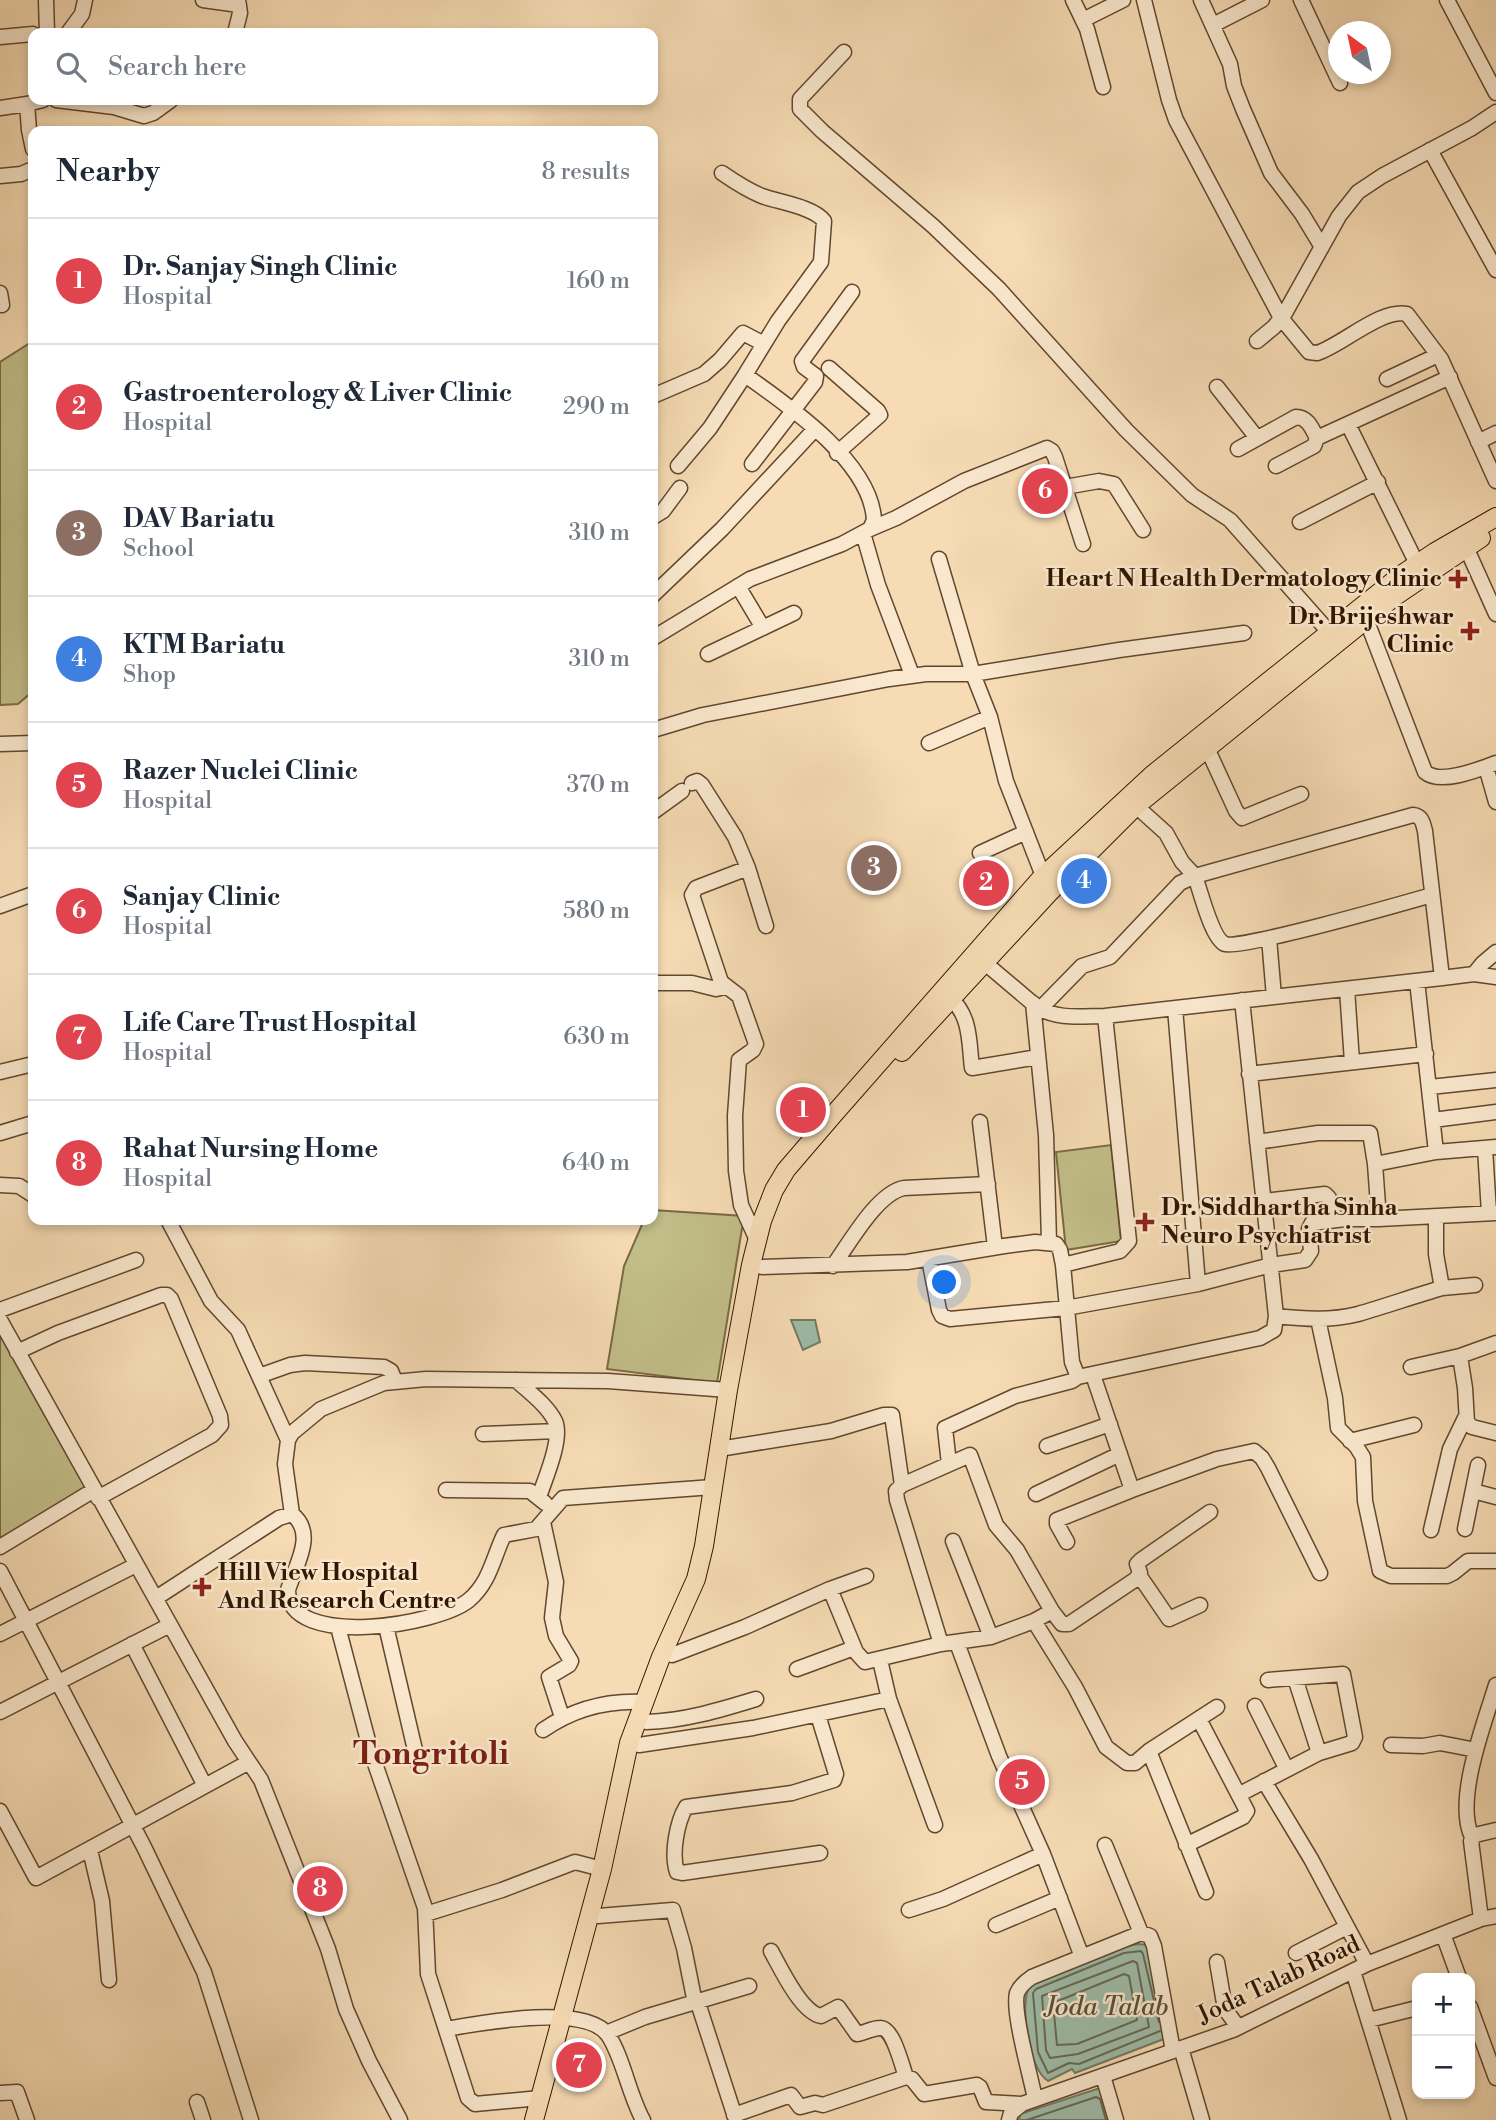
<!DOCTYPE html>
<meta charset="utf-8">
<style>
:root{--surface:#fff;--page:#f6f6f7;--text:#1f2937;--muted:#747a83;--line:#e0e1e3;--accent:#7c3aed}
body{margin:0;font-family:"Libre Bodoni",serif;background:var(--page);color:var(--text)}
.controls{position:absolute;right:21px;bottom:21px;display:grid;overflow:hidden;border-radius:14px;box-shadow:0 4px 10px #0003}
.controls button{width:63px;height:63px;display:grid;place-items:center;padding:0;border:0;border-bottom:2px solid var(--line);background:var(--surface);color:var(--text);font:35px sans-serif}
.compass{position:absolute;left:1328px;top:21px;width:63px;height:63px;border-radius:50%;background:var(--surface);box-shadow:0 4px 10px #0003;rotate:327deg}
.you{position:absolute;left:945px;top:1283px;width:24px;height:24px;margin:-18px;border:5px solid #fff;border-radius:50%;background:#1a73e8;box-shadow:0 0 0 10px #1a73e833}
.badge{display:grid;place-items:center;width:46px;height:46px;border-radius:50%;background:var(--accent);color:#fff;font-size:23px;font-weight:700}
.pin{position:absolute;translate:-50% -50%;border:4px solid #fff;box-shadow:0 2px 7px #0006}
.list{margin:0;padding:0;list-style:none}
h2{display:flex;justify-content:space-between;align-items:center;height:91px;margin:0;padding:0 28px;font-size:30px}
h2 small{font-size:23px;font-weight:400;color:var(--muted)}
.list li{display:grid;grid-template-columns:46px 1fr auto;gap:21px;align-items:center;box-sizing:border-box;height:126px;padding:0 28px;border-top:2px solid var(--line)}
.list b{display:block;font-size:26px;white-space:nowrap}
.list p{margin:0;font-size:23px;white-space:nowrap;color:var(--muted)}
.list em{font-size:23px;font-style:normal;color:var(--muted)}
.icon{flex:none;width:38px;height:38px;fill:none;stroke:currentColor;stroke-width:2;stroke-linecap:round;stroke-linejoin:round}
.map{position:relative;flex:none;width:1496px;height:2120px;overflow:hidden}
.search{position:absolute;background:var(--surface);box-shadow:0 4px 10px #0003;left:28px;top:28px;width:630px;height:77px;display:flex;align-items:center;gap:18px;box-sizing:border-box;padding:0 24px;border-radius:14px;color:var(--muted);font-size:26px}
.panel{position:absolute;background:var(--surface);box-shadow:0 4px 10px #0003;left:28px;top:126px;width:630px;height:1099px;border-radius:14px}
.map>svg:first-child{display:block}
</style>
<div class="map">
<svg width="1496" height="2120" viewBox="0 0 1496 2120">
<rect width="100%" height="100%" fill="#f6dbb4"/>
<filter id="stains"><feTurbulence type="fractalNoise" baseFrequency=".00286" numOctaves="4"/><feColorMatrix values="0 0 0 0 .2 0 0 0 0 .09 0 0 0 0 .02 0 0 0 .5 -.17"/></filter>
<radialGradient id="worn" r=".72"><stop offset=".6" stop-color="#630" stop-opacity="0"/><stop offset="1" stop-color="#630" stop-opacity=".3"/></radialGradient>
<path fill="#c2be89" stroke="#7a6a44" stroke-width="2" d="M33,341V691L18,704L0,705V362Z
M1111,1145L1121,1241L1066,1250L1056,1152Z
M653,1210L744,1216L717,1383L607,1369L624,1266L644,1220H653Z
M0,1329L94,1490L0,1540Z"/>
<path fill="#9ebca8" stroke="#737a65" stroke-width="2" d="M791,1320H815L820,1342L803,1350Z
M1138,1944L1149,1945L1169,2037L1075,2073L1072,2069L1048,2081C1028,2069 1019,2003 1030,1984L1122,1947Z
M1103,2087L1113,2120H1019L1020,2114Z"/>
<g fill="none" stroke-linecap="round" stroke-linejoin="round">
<path stroke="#686954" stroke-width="2" d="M1133,1961L1137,1963L1149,2027L1078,2054L1050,2058L1046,2050L1042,1996Z
M1124,1974L1129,1976L1137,2020L1077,2044L1057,2045L1053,2003Z
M1159,2022L1143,1954L1141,1951L1124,1953L1036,1989L1033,1993L1038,2052L1048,2073L1069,2063L1079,2064L1160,2031
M1027,2120L1096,2097L1100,2099L1106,2120"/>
<g stroke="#63472d" stroke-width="17">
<path id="minor" d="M46,0L47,33
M203,0L239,5
M1073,0L1087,29L1103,87
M1144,0L1169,100L1176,120L1281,318L1309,352L1317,353C1341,346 1381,308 1407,314L1441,359L1496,481
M1201,0L1230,64L1234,86L1243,109L1271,173L1302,214L1322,247
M1301,0L1340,83
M1447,0L1496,93
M1083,20L1123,0
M1213,25L1262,0
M68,33L82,14L85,0
M235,33L240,13L238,0
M0,37L33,34
M844,52L800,99V109L822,131L933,226L999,289L1126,430L1192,495L1230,520L1329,632
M56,100L114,107L144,116L153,113L171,100
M27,104L29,130L33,149
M0,108L27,104L43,100
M1430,150L1496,270
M722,173C735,182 747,190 762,196C778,202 814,207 824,221L821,262L778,321L745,375
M0,176L21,174L33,169
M0,293L2,305
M1257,341L1274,327L1285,313L1339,216L1358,192L1382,176L1472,128L1496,112
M829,368L878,411L880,415L837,453
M1387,379L1438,355
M1217,387L1257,438
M653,396L704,374L720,360L743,333L764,344
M1348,424L1417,564
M1478,442L1496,433
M1238,449L1296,417C1308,417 1312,429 1317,438
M752,464L815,382L816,376L804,367L802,361L852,292
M1276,466L1314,446L1317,438L1450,377
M1065,487L1099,481L1114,484L1143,530
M653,517L663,511L680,488
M1300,522L1378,482
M870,529L896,518L964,481L1047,448L1052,451L1055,457L1083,544
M863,533L878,585L912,675
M1466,547L1496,614
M939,559L973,674L990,717L1006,781L1043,876L1048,881
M738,586L763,628
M653,595L722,529L815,429
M1366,619L1425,772C1440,785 1478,770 1496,763
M653,638L750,579L842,544L870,529L874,520C871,462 789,406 745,375L710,428L678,466
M708,654L794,613
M653,730L703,715L889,679L926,674H973L1119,650L1244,633
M929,743L990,717
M0,744L33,743
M1207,748L1236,811L1242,818L1301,794
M1486,767L1496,802
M692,783L697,781L702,785L735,837L748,868L766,926
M653,812L682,791
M980,853L1026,832
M748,868L696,888L692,895L721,982L739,996L756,1044L753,1050L739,1060L735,1116L736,1171L741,1205L757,1240
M0,906L33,894
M1269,938L1274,997
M980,956L985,963L1037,1007C1058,1020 1081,1016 1105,1016L1442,978L1425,831C1423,823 1422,816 1413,815L1195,876L1182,862L1166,833L1136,806
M1474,974L1483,963L1496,952
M1442,978L1474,974L1496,977
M1417,981L1436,1152
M653,983H692L716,989L725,987
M1347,989L1352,1062
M951,999C971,1016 969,1044 972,1068L1038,1057
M1033,1003L1046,1135L1049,1242
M1175,1008L1198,1284
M1040,1009L1082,966L1110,957L1180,883L1195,876C1200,890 1212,939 1225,944C1240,950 1404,903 1432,895
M0,1072L33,1064
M1249,1074L1426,1054
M1430,1087L1496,1080
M1433,1120L1496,1112
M980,1122L995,1247
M0,1133L33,1123
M1257,1142L1318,1133H1370L1375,1164L1379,1219L1496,1213
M1485,1148L1489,1213
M1375,1164L1436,1152L1496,1147
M0,1185L19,1186L33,1195
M1264,1201L1325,1194L1329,1198L1335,1220
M1436,1217V1254L1442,1288L1475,1285
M168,1220L211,1301L238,1330L288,1440
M929,1259L939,1310L942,1316L950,1319L1066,1308L1198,1284L1271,1265L1305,1260L1311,1251L1309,1229L1312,1223L1345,1219H1379
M1063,1265L1072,1362L1078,1377L1260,1338L1274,1330L1276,1316L1242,1000
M833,1266C849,1244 877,1193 904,1188L988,1184
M762,1267L907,1262L1004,1246L1035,1242L1056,1244L1060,1250L1063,1265L1120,1251L1129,1241L1105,1016
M0,1310L136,1260
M1276,1316C1304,1319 1331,1321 1358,1314C1386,1306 1414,1296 1442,1288
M1318,1319L1335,1398L1338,1428L1356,1446L1363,1457L1365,1501L1380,1571L1391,1576H1447L1453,1573L1468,1561H1496
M0,1320L235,1741L261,1780L328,1949L346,2009L369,2061L400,2120
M17,1352L58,1333L161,1295H167L171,1299L220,1416L221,1425L212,1435L98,1498
M1460,1356L1496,1343
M1411,1367L1460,1356L1465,1388L1467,1422L1472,1427L1496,1433
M1093,1375L1132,1490L1217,1459L1254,1451L1262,1458L1268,1468L1320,1573
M259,1376L290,1365L305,1363L384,1367L391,1371L395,1381
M516,1380C529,1392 547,1405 555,1421C563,1438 545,1479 539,1497
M483,1434L557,1431
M1350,1441L1414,1425
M1047,1446L1110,1424
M719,1449L831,1431L884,1415H892L902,1485L896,1491L897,1500L941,1644
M949,1464L945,1428L1015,1396L1072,1381L1078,1377
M446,1490L530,1491L545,1503
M1473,1491L1496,1497
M1036,1494L1120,1454
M292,1514L285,1464L288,1440L292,1433L321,1409L384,1383L426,1379L608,1381L728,1390
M543,1522L556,1582L552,1618L556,1636L571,1661L569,1665L549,1677L562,1717
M1465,1529L1478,1465
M1431,1530L1450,1449L1465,1418
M953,1541L991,1637
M1067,1542L1057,1524V1520L1132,1490
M0,1547L94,1490
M0,1571L144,1847L204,1972L251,2120
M1139,1575L1169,1619L1200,1605
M830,1589L866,1576
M156,1598L279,1518L292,1514C317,1534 295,1566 288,1590C288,1650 439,1625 469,1600C490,1582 493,1558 504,1535L536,1529L563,1498L713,1487
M1052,1611L1062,1624H1069L1136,1579L1140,1573L1137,1564L1141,1560L1210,1512
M1034,1621L1075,1687L1106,1747L1127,1763H1135L1149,1751L1217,1707
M386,1626L419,1767
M338,1627L371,1752L425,1908L428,1974L468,2098L475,2104L540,2098
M0,1634L136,1565
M957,1643L999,1756L1043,1854L1082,1957
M132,1644L205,1786
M672,1655L745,1627L830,1589L856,1652L865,1662L941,1644L991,1637L1034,1621L1052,1611L1017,1550L996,1525L970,1455L902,1485
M880,1660L889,1699L935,1825
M797,1669L854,1648
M1295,1678L1319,1753
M1255,1706L1286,1768
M0,1712L170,1625
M818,1715L836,1774L834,1780L792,1793L686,1807C677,1822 671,1854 677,1872L682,1873L820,1853
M646,1722C684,1721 720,1710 756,1699
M543,1730C573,1709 609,1700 645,1702
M639,1745L753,1728L889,1699
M1391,1745L1423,1746L1440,1743L1476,1750
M1149,1751L1206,1892
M1264,1781L1311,1859L1367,1964
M1240,1794L1319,1753L1352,1743L1355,1737L1343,1674L1268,1680
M0,1811L36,1878L249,1762
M1472,1837C1454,1800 1485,1722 1496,1685
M1105,1845L1141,1933
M1186,1845L1243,1817L1247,1811L1199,1719
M90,1850L102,1901L109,1980
M909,1910L943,1899L1043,1854
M426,1914L502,1890L575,1862L602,1869
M598,1916L673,1910L684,1948L695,2003
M1481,1919L1471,1841L1475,1835L1496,1830
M996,1925L1060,1898
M1443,1934L1459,1978
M771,1951C781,1969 801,2012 821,2016L838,2007L857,2034C865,2033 872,2028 880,2028C893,2027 902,2066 906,2077
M1296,1953L1347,1927
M1217,1962L1225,2009L1238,2027
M1353,1971L1399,2120
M698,2003L736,2120
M1470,2007L1496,2078
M1369,2020L1417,2008
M446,2029C480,2023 585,2003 608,2035C623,2057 629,2095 643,2120
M606,2033L645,2017L749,1986
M1181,2048L1202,2120
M1103,2076L1116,2120
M0,2093L17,2092L27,2120
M1035,2099C1031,2077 1012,2012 1017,1993C1020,1986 1026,1981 1032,1977L1141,1933L1150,1936L1154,1946L1173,2051
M197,2102L203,2120
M734,2115L791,2095L800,2107L815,2103L823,2105L906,2077L912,2079L924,2094L977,2085L980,2087L986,2102L1022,2104
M1009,2120L1011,2113L1022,2104L1233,2030L1367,1964L1481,1919L1496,1916"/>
</g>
<g stroke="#321600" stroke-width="20">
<path id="major" d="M902,1052L1049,893L1136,806L1394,597L1481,538
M534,2120L602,1869L629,1743L661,1657L696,1579L704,1546L728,1390L751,1265L762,1221L774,1190L786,1170L834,1114L1043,876L1152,775L1401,575L1435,552L1496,517"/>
</g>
<use href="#minor" stroke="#f9e8ce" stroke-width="14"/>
<use href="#major" stroke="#f6dbb4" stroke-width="18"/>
</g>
<g fill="#8f2418" stroke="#f9e8ce" stroke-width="2.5">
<path d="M1454.5 568.5h7v7h7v7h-7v7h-7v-7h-7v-7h7z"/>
<path d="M1466.5 620.5h7v7h7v7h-7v7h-7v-7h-7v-7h7z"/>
<path d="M1141.5 1211.5h7v7h7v7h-7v7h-7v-7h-7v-7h7z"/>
<path d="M198.5 1576.5h7v7h7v7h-7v7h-7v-7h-7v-7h7z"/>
</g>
<g text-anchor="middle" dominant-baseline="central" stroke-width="5" stroke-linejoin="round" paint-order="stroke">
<g font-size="24" font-weight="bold" fill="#321600" stroke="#f9e8ce" text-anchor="end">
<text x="1442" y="579">Heart N Health Dermatology Clinic</text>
<text x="1454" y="617">Dr. Brijeshwar<tspan x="1454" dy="28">Clinic</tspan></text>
<text x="1161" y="1208" text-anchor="start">Dr. Siddhartha Sinha<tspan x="1161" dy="28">Neuro Psychiatrist</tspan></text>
<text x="218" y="1573" text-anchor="start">Hill View Hospital<tspan x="218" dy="28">And Research Centre</tspan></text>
</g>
<g font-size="24" fill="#321600" stroke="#f9e8ce">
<text transform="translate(1279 1980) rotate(-25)">Joda Talab Road</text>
</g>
<g font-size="26" font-style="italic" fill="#58503b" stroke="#f9e8ce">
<text x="1107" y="2007">Joda Talab</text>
</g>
<g font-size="32" font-weight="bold" fill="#7a1f14" stroke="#f9e8ce">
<text x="431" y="1754">Tongritoli</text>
</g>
</g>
<rect width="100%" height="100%" filter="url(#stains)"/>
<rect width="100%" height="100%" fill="url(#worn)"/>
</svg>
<div class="controls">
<button>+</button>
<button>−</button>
</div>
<svg class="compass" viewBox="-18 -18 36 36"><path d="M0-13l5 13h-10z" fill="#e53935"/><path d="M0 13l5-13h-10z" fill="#747a83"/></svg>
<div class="you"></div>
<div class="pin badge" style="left:803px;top:1110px;background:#e0444e">1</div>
<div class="pin badge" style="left:986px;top:883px;background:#e0444e">2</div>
<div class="pin badge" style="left:874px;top:868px;background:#8d6e63">3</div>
<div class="pin badge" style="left:1084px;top:881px;background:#3f7fe0">4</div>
<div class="pin badge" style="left:1022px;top:1782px;background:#e0444e">5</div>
<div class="pin badge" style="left:1045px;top:491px;background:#e0444e">6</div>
<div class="pin badge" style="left:579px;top:2065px;background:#e0444e">7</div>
<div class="pin badge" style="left:320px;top:1889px;background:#e0444e">8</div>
<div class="search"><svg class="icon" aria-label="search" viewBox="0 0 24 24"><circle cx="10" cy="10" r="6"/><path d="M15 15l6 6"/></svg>Search here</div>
<section class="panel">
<h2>Nearby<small>8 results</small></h2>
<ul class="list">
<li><span class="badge" style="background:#e0444e">1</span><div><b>Dr. Sanjay Singh Clinic</b><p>Hospital</p></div><em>160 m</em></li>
<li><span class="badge" style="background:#e0444e">2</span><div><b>Gastroenterology &amp; Liver Clinic</b><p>Hospital</p></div><em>290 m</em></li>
<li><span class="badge" style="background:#8d6e63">3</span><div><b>DAV Bariatu</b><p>School</p></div><em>310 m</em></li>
<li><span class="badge" style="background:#3f7fe0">4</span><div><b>KTM Bariatu</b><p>Shop</p></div><em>310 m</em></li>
<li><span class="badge" style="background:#e0444e">5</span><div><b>Razer Nuclei Clinic</b><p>Hospital</p></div><em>370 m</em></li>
<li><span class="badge" style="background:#e0444e">6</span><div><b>Sanjay Clinic</b><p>Hospital</p></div><em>580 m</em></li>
<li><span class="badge" style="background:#e0444e">7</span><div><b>Life Care Trust Hospital</b><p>Hospital</p></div><em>630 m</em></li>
<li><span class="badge" style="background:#e0444e">8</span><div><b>Rahat Nursing Home</b><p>Hospital</p></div><em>640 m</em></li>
</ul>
</section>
</div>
